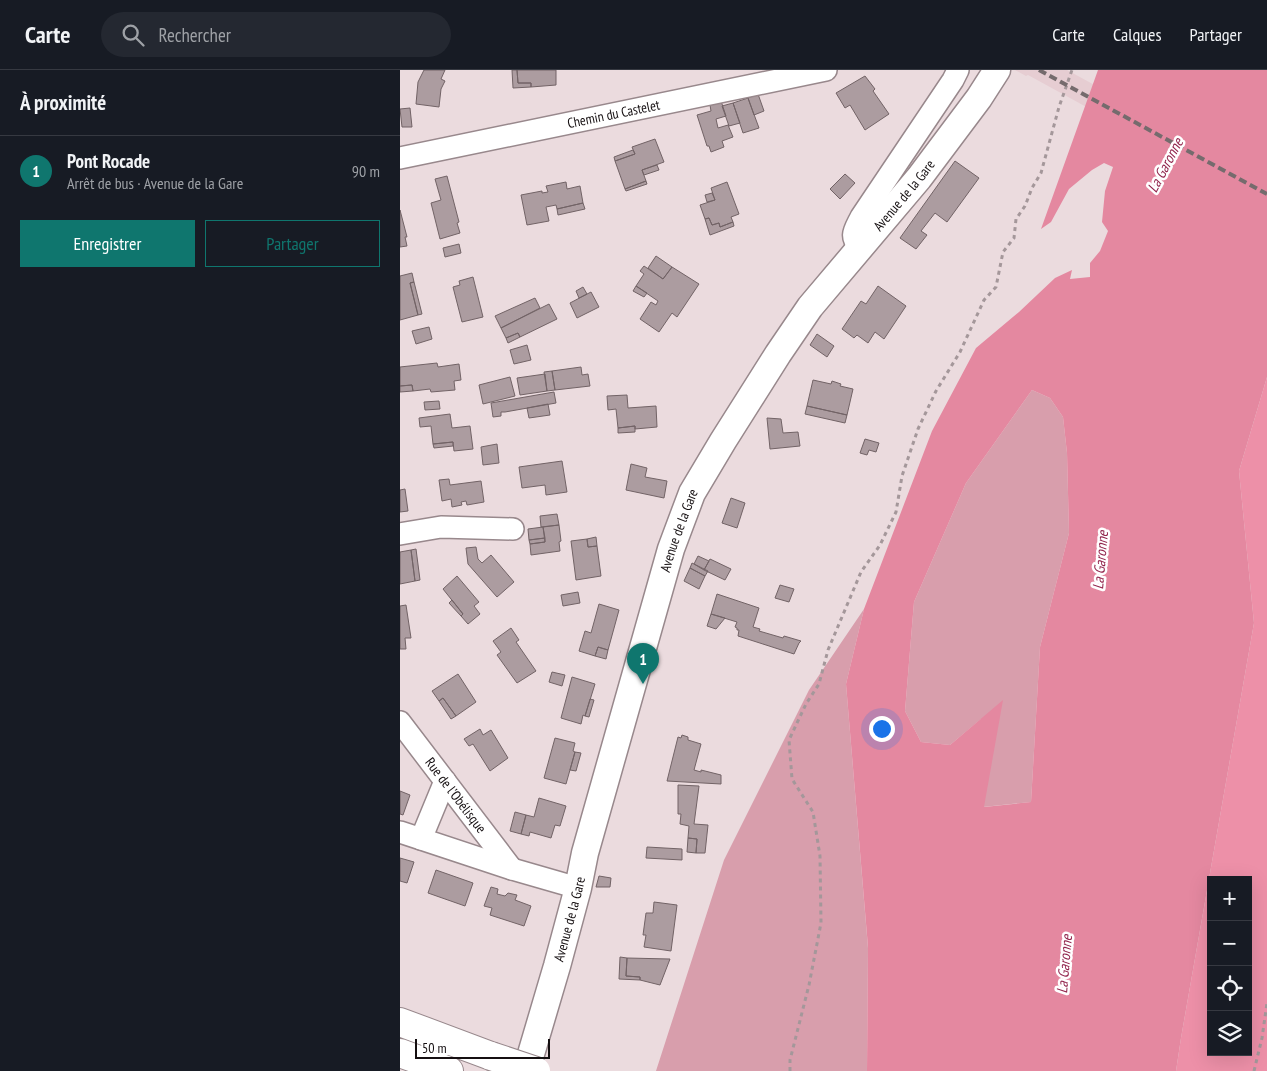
<!DOCTYPE html>
<html lang="fr">
<meta charset="utf-8">
<style>
:root{--surface:#171b24;--page:#242831;--text:#f1f3f6;--muted:#9ea1a6;--line:#363941;--accent:#0f766e}
body{margin:0;font-family:"PT Sans Narrow",sans-serif;background:var(--page);color:var(--text)}
.controls{position:absolute;right:15px;bottom:15px;display:grid;overflow:hidden;border-radius:0px;box-shadow:0 5px 20px #0002}
.controls button{width:45px;height:45px;display:grid;place-items:center;padding:0;border:0;border-bottom:1px solid var(--line);background:var(--surface);color:var(--text);font:25px sans-serif}
.scale{position:absolute;left:15px;bottom:12px;width:135px;box-sizing:border-box;padding-left:5px;border:2px solid #150f11;border-top:0;font-size:14px;line-height:18px;white-space:nowrap;color:#150f11;-webkit-text-stroke:4px #fff;paint-order:stroke}
.you{position:absolute;left:481px;top:658px;width:18px;height:18px;margin:-12px;border:4px solid #fff;border-radius:50%;background:#1a73e8;box-shadow:0 0 0 8px #1a73e833}
.badge{display:grid;place-items:center;width:32px;height:32px;border-radius:50%;background:var(--accent);color:#fff;font-size:16px;font-weight:700}
.pin{position:absolute;translate:-50% -41px;filter:drop-shadow(0 1px 2px #0008)}
.pin::after{content:'';position:absolute;top:26px;width:18px;height:15px;background:inherit;clip-path:polygon(0 0,100% 0,50% 100%)}
.list{margin:0;padding:0;list-style:none}
h2{display:flex;justify-content:space-between;align-items:center;height:65px;margin:0;padding:0 20px;font-size:21px}
h2 small{font-size:16px;font-weight:400;color:var(--muted)}
.list li{display:grid;grid-template-columns:32px 1fr auto;gap:15px;align-items:center;box-sizing:border-box;height:70px;padding:0 20px;border-top:1px solid var(--line)}
.list b{display:block;font-size:19px;white-space:nowrap}
.list p{margin:0;font-size:16px;white-space:nowrap;color:var(--muted)}
.list em{font-size:16px;font-style:normal;color:var(--muted)}
.actions{display:flex;gap:10px;padding:15px 20px}
.actions a{flex:1;padding:11px 0;border:1px solid var(--accent);border-radius:0px;text-align:center;font-size:18px;color:var(--accent)}
.actions .main{background:var(--accent);color:#fff}
.icon{flex:none;width:28px;height:28px;fill:none;stroke:currentColor;stroke-width:2;stroke-linecap:round;stroke-linejoin:round}
.map{position:relative;flex:none;width:867px;height:1001px;overflow:hidden}
header{display:flex;align-items:center;gap:30px;box-sizing:border-box;height:70px;padding:0 25px;background:var(--surface);border-bottom:1px solid var(--line)}
header strong{font-size:24px}
nav{display:flex;gap:28px;margin-inline-start:auto;font-size:18px}
.search{width:350px;height:45px;background:var(--page);display:flex;align-items:center;gap:12px;box-sizing:border-box;padding:0 18px;border-radius:28px;color:var(--muted);font-size:19px}
main{display:flex}
aside{flex:1;background:var(--surface)}
.map>svg:first-child{display:block}
</style>
<header>
<strong>Carte</strong>
<div class="search"><svg class="icon" aria-label="search" viewBox="0 0 24 24"><circle cx="10" cy="10" r="6"/><path d="M15 15l6 6"/></svg>Rechercher</div>
<nav><a>Carte</a><a>Calques</a><a>Partager</a></nav>
</header>
<main>
<aside>
<h2>À proximité<small></small></h2>
<ul class="list">
<li><span class="badge">1</span><div><b>Pont Rocade</b><p>Arrêt de bus · Avenue de la Gare</p></div><em>90 m</em></li>
</ul>
<div class="actions"><a class="main">Enregistrer</a><a>Partager</a></div>
</aside>
<div class="map">
<svg width="867" height="1001" viewBox="0 0 867 1001">
<rect width="100%" height="100%" fill="#ebdbde"/>
<path fill="#e6cdd2" d="M615,0H667L867,109V136L628,5L626,6Z"/>
<path fill="#d89eac" d="M632,320L650,328L663,347L667,383L669,463L640,577L631,732L583,737L581,649L550,675L521,672L505,641L514,532L566,413Z
M464,539L446,614L468,878L467,1001H256L324,790L409,620Z"/>
<path fill="#ed90a8" fill-rule="evenodd" d="M867,307V1001H776L781,968L854,553L839,401ZM811,810H848V982H811Z"/>
<path fill="#e488a0" fill-rule="evenodd" d="M698,0H867V307L839,401L854,553L781,968L776,1001H467L468,877L446,614L464,539L532,361L576,278L619,242L655,208L672,200L670,209L690,207V193L700,181L708,161L702,152L705,121L713,97L704,93L692,100L669,119L651,152L641,159ZM632,320L650,328L663,347L667,383L669,463L640,577L631,732L584,737L603,630L550,675L521,672L505,641L514,532L566,413Z"/>
<path fill="#ac9ca0" stroke="#726366" d="M24,0H45L41,9L45,11L41,19L39,37L16,34L18,12Z
M112,0H117L118,13H131V17L113,18Z
M117,0H156V15L131,17V13H118Z
M465,6L475,19L473,21L489,44L465,60L450,35L445,38L436,23Z
M358,24L364,41L354,45L348,28Z
M348,28L359,58L343,63L333,33Z
M321,31L326,46L316,49L318,58L328,55L333,67L322,71L324,77L311,82L309,76H307L297,45L311,41L310,35Z
M333,33L340,53L329,56L322,36Z
M10,38L12,57H2L0,39Z
M255,69L264,92L242,100L246,111L225,119L215,91L235,84L232,77Z
M233,80L235,84L215,91L214,87Z
M555,91L579,108L547,152L535,143L521,161L527,165L516,179L500,168Z
M257,95L259,100L244,105L242,100Z
M445,104L455,113L440,129L430,119Z
M47,106L59,152L57,153L60,163L40,169L31,133L41,130L35,109Z
M246,111L247,114L226,121L225,119Z
M166,112L167,119L180,116L183,133L157,139L156,135L146,137L149,151L127,155L121,125L142,121V123L148,122L146,116Z
M327,112L339,144L331,147L333,152L320,157L319,153L312,155L309,148L305,149L300,135L315,130L311,118Z
M312,123L315,130L307,132L305,125Z
M183,133L185,139L158,145L157,139Z
M0,140L7,167H5L7,176L0,177Z
M309,148L312,155L319,153L320,157L333,152L334,156L310,165L305,149Z
M59,174L61,183L45,187L43,178Z
M256,186L272,197L263,209L248,198Z
M244,196L263,209L272,197L299,214L277,247L272,243L259,262L240,249L251,232L256,235L258,231L236,216L244,204L240,201Z
M12,203L14,212L10,213L18,245L0,250V206Z
M73,207L83,247L62,252L53,217L60,215L59,211Z
M14,212L22,244L18,245L10,213Z
M236,216L247,223L244,227L233,221Z
M478,216L506,236L484,269L475,262L468,273L457,265L454,268L442,259L461,231L466,234Z
M183,217L187,224L179,228L176,221Z
M191,222L199,237L177,248L170,233Z
M135,228L140,238L101,258L95,246Z
M149,234L157,249L120,267L118,263L106,268L101,258Z
M29,257L32,269L16,274L12,261Z
M118,263L120,267L108,273L106,268Z
M417,264L434,276L427,287L410,275Z
M127,275L131,290L114,294L110,280Z
M37,293L38,297L59,294L61,310L54,311L55,320L31,322L30,319L13,321L12,315L0,316V297Z
M181,297L182,305L188,304L190,316L155,320L152,301Z
M152,301L155,320L147,321L144,302Z
M145,304L147,321L120,325L117,308Z
M110,307L115,326L83,334L79,315Z
M413,310L431,314L432,311L441,314L440,316L453,319L447,345L407,336Z
M12,315L13,321L0,322V316Z
M154,322L156,333L105,342H101V346L93,347L91,333Z
M227,325L228,338L256,336L257,357L235,359V356L218,358L216,339L208,340L207,326Z
M39,331L40,339L25,340L24,332Z
M148,334L150,345L129,348L127,338Z
M407,336L447,345L445,353L405,344Z
M50,344L52,358L70,356L73,379L54,381L53,372L33,374L31,356L20,357L19,348Z
M367,348L381,349L383,363L398,362L400,376L370,379Z
M235,356V362L218,363V358Z
M465,369L479,373L476,382L469,380L467,385L460,383Z
M53,372V376L34,378L33,374Z
M97,374L99,393L83,395L81,377Z
M162,391L167,422L146,425L145,415L122,418L119,397Z
M231,394L247,398L245,407L267,411L264,428L226,420Z
M49,409L50,415L81,411L84,432L67,435L66,431L61,432L62,435L52,437L51,429L42,431L39,410Z
M5,419L8,441L0,442V420Z
M331,428L345,433L337,458L322,453Z
M157,444L159,455L141,457L140,446Z
M159,455L161,471L159,472L160,481L131,485L130,474L145,472L143,457Z
M143,457L145,468L129,470L128,459Z
M196,467L197,476L188,477L187,469Z
M145,468V472L130,474L129,470Z
M187,469L188,477L197,476L201,506L176,510L171,471Z
M76,477L78,489L82,493L91,485L114,512L97,527L68,494L66,478Z
M16,479L20,510L15,511L11,480Z
M11,480L15,511L0,514V482Z
M298,486L309,491L304,500L294,494Z
M310,489L331,499L325,510L304,500Z
M292,493L308,501L305,506L290,498Z
M290,498L305,506L299,519L284,511Z
M57,506L79,532L74,536L80,544L68,554L61,546L63,544L43,519Z
M380,515L394,519L389,532L375,528Z
M178,522L180,533L163,536L161,525Z
M317,524L359,538L353,557L360,559L359,561L383,568L384,566L401,571L399,573L394,584L338,566L339,560H337V558L335,557L337,552L311,544Z
M52,530L63,544L61,546L49,533Z
M199,534L219,540L208,580L198,577L195,586L179,581L185,561L191,563Z
M6,535L11,568H5L6,579H0V536Z
M311,544L325,548L316,559L307,556Z
M111,558L119,570L116,572L136,601L117,613L97,585L101,582L93,571Z
M198,577L208,580L206,589L195,586Z
M152,602L165,605L162,616L149,612Z
M58,604L76,632L56,646L43,628L39,631L32,621Z
M172,607L195,614L185,646L183,645L181,654L161,648Z
M43,628L56,646L51,649L39,631Z
M190,629L194,630L189,647L185,646Z
M80,659L83,665L91,660L108,688L90,701L73,674L69,676L64,669Z
M282,665L288,667V670L301,674L294,700L301,702V700L321,705V714L267,711L278,667L281,668Z
M155,668L175,673L173,681L175,682L166,714L144,708Z
M175,682L181,683L176,701L170,700Z
M278,715L299,716L294,754L308,755L305,783H296L297,769L288,768L289,756L280,754L281,744H278Z
M0,721L10,725L3,745L0,744Z
M139,728L166,736L160,756L155,755L151,768L130,762L129,766L121,764L126,745L134,747Z
M115,742L126,745L121,764L110,761Z
M288,768L297,769L296,783L287,782Z
M247,777L282,779V790L246,788Z
M0,788L14,792L7,813L0,811Z
M36,800L73,813L65,836L28,823Z
M199,806L211,808L210,817H196Z
M91,817L98,819L97,824L105,826L108,823L117,825L115,830L131,836L124,856L90,845L92,838L84,836Z
M254,832L277,835L271,881L244,877L246,865H243L246,843H253Z
M220,887L227,888L226,906L240,907V910L219,909Z
M227,888L270,889L260,915L240,910V907L226,906Z"/>
<g fill="none" stroke-linecap="round" stroke-linejoin="round">
<g stroke="#98888c" stroke-width="24">
<g id="minor">
<path id="s1" d="M0,88L426,0"/>
<path d="M460,178C449,166 454,161 461,147L553,10L558,0"/>
<path d="M0,464L41,457L113,459"/>
<path id="s2" d="M0,652L112,799"/>
<path d="M0,762L112,799L178,818"/>
<path d="M21,769L45,711"/>
</g>
</g>
<g stroke="#98888c" stroke-width="29">
<g id="tertiary">
<path id="s3" d="M126,1001L157,896L178,818L185,783L271,479L292,423L323,371L378,284L410,237L519,108L579,28L597,0"/>
</g>
</g>
<g stroke="#98888c" stroke-width="30">
<path id="trunk" d="M0,952L91,986
M0,983L49,1001"/>
</g>
<path stroke="#a4979a" stroke-width="3" stroke-dasharray="4 4" stroke-linecap="butt" d="M390,1001V990L409,915L421,853L420,786L413,742L392,709L389,670L406,634L419,614L428,580L461,502L480,475L496,442L502,406L518,359L536,321L560,282L584,230L596,217L603,182L614,168L616,149L625,136L632,118L641,103L659,37L672,0
M854,1001L862,968L867,933"/>
<use href="#minor" stroke="#fff" stroke-width="21"/>
<use href="#tertiary" stroke="#fff" stroke-width="26"/>
<use href="#trunk" stroke="#fff" stroke-width="28"/>
<path stroke="#756b6d" stroke-width="4" stroke-dasharray="8 4" stroke-linecap="butt" d="M639,0L867,124"/>
<g stroke="#98888c" stroke-width="30" stroke-linecap="butt">
<path id="trunk-bridge" d="M91,986L136,1001"/>
</g>
<use href="#trunk-bridge" stroke="#fff" stroke-width="28"/>
</g>
<g text-anchor="middle" dominant-baseline="central" stroke-width="5" stroke-linejoin="round" paint-order="stroke">
<g font-size="14" fill="#150f11" stroke="#fff">
<text stroke="none"><textPath href="#s1" startOffset="218">Chemin du Castelet</textPath></text>
<text stroke="none"><textPath href="#s3" startOffset="968">Avenue de la Gare</textPath></text>
<text stroke="none"><textPath href="#s3" startOffset="562">Avenue de la Gare</textPath></text>
<text stroke="none"><textPath href="#s2" startOffset="92">Rue de l'Obélisque</textPath></text>
<text stroke="none"><textPath href="#s3" startOffset="158">Avenue de la Gare</textPath></text>
</g>
<g font-size="15" font-style="italic" fill="#91244c" stroke="#fff">
<text transform="translate(765 95) rotate(-62)">La Garonne</text>
<text transform="translate(700 490) rotate(-85)">La Garonne</text>
<text transform="translate(664 894) rotate(-85)">La Garonne</text>
</g>
</g>
</svg>
<div class="controls">
<button>+</button>
<button>−</button>
<button><svg class="icon" aria-label="locate" viewBox="0 0 24 24"><circle cx="12" cy="12" r="6"/><path d="M12 2v4M12 18v4M2 12h4M18 12h4"/></svg></button>
<button><svg class="icon" aria-label="layers" viewBox="0 0 24 24"><path d="M12 4l9 5-9 5-9-5zM3 14l9 5 9-5"/></svg></button>
</div>
<div class="scale">50 m</div>
<div class="you"></div>
<div class="pin badge" style="left:243px;top:614px">1</div>
</div>
</main>
